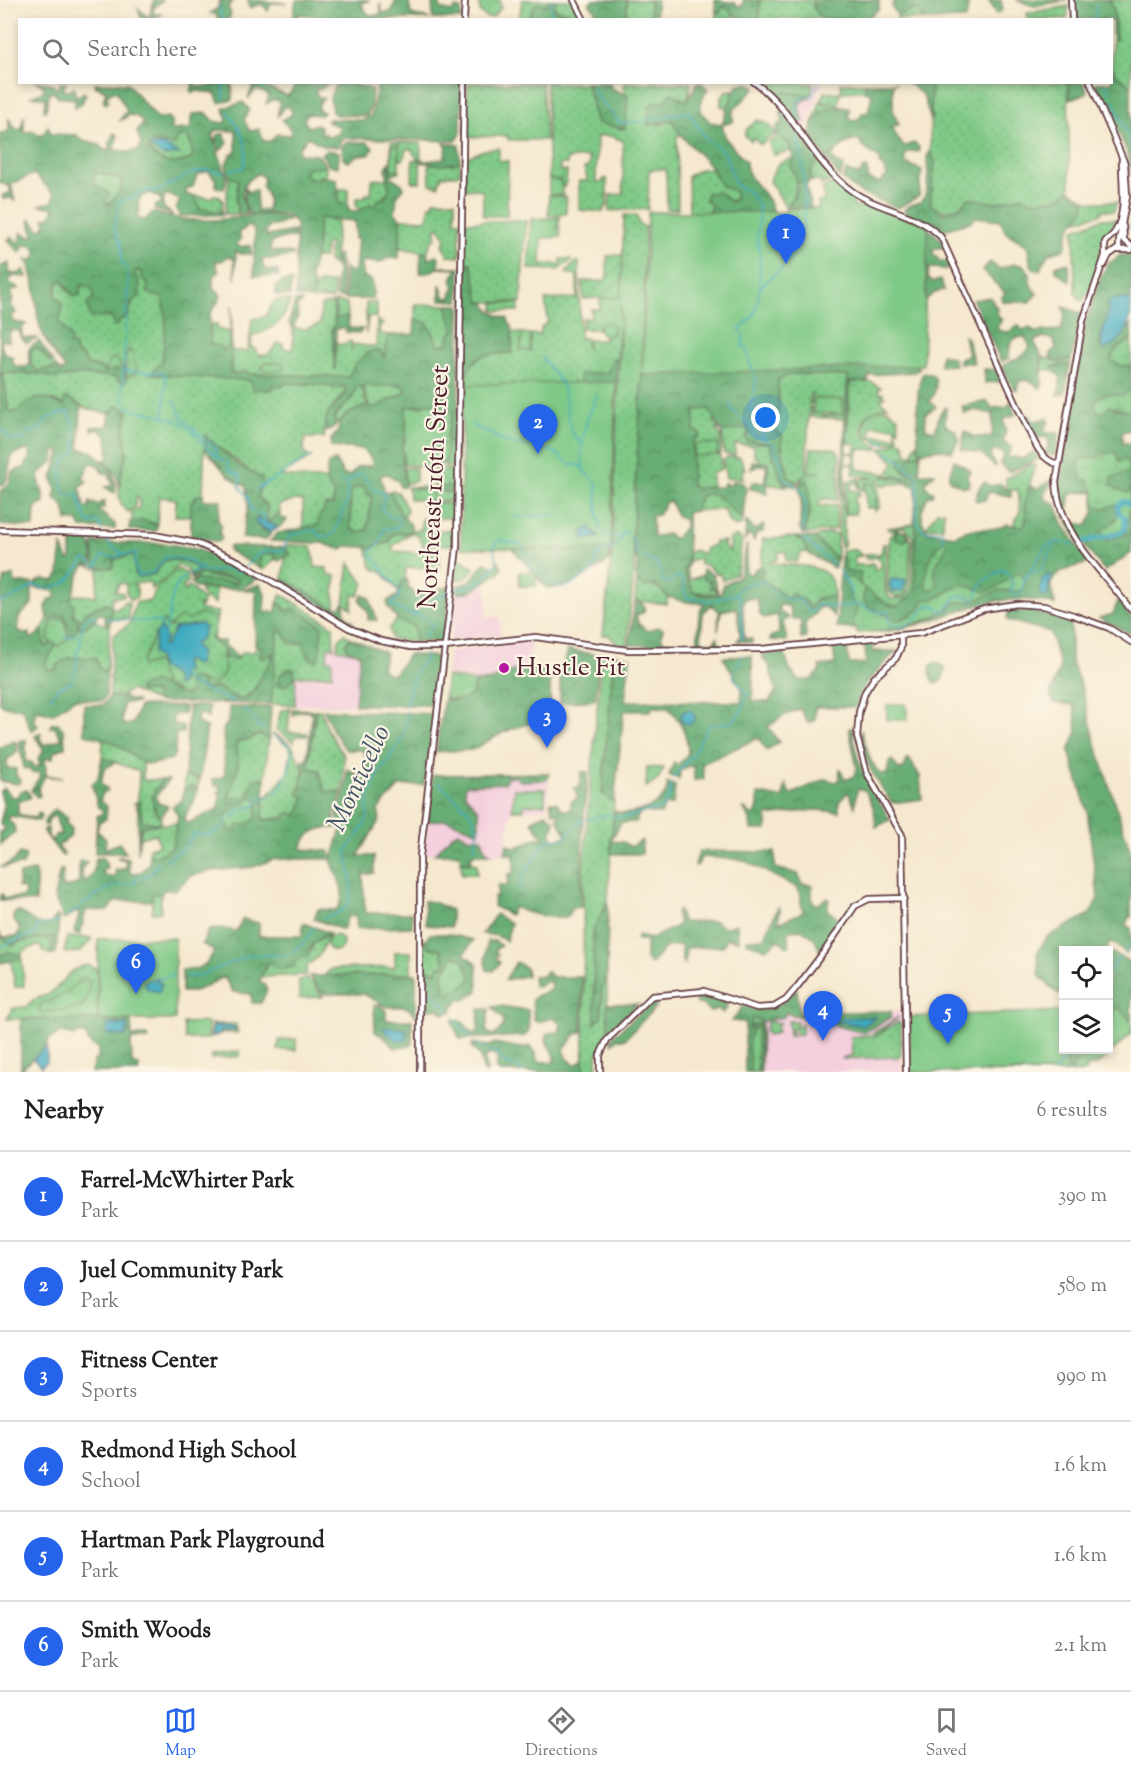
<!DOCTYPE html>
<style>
:root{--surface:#fff;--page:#f6f6f6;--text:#222;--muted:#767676;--line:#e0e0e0;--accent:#2563eb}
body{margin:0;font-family:"Sorts Mill Goudy",serif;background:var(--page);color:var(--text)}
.controls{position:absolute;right:18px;bottom:18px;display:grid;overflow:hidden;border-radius:0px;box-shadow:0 3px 9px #0003}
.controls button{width:54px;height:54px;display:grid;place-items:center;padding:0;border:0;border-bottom:2px solid var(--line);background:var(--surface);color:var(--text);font:30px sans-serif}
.you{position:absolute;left:766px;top:418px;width:21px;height:21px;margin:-15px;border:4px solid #fff;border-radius:50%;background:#1a73e8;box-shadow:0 0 0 9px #1a73e833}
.badge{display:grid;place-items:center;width:39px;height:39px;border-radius:50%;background:var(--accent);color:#fff;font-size:20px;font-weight:700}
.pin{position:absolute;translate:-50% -50px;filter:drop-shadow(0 2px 3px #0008)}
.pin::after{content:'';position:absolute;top:32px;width:21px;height:18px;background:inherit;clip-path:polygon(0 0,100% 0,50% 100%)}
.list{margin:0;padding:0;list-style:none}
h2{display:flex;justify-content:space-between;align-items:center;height:78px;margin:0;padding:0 24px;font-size:26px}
h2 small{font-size:20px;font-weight:400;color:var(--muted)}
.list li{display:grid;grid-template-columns:39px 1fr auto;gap:18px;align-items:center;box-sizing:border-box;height:90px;padding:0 24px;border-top:2px solid var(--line)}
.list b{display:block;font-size:22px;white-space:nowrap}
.list p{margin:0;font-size:20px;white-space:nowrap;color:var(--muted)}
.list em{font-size:20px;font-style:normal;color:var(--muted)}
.icon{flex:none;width:33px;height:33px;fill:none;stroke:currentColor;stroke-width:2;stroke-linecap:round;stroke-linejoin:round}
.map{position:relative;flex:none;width:1131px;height:1072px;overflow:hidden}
.search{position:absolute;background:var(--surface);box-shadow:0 3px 9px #0003;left:18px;right:18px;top:18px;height:66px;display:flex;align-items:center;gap:15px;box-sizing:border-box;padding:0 21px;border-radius:0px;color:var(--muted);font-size:22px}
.sheet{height:618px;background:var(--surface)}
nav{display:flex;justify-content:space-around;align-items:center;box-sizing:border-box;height:84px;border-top:2px solid var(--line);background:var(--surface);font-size:16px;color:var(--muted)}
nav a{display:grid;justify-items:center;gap:3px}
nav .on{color:var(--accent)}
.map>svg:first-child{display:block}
</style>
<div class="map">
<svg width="1131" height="1072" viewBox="0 0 1131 1072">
<defs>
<pattern id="grass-dots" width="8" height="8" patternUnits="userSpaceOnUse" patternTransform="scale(1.5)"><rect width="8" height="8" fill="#7fc987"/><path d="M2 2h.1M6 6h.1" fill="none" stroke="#6fac75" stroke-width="1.8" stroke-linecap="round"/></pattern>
<pattern id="forest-crowns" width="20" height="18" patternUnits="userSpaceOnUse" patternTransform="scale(1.5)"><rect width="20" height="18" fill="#67ad74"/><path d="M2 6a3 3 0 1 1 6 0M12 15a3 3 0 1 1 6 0" fill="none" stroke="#578c5f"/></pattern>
<pattern id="wetland-marsh" width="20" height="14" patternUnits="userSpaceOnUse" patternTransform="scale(1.5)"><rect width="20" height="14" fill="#7fc987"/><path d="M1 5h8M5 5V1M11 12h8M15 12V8" fill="none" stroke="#6fac75"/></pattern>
<pattern id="garden-furrows" width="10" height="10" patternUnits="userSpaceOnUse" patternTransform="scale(1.5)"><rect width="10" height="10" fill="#7fc987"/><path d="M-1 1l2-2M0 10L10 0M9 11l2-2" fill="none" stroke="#6fac75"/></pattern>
</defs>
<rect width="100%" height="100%" fill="#fcf5e5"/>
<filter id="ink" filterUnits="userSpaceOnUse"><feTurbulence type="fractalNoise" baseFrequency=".0167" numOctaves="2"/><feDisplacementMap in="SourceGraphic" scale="12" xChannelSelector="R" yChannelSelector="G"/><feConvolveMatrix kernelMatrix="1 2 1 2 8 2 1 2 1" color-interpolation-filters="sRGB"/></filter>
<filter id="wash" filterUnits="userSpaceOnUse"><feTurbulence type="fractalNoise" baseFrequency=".008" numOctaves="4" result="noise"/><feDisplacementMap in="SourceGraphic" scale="24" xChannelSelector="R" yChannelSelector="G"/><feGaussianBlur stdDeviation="1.35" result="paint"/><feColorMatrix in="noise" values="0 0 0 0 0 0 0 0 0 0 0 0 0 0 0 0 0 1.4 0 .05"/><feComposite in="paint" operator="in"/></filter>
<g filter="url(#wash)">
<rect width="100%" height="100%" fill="#f5e8ce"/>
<path fill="#f4cfdd" d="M759,83H823L804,131L780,99Z
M487,585V618L499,616L501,635L451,640L456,594Z
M522,642H530L528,670L513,671L481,682L446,674L449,652Z
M328,647L360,653L355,705H295V676L327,659Z
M549,773L547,806L544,810L511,811L505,854H424L433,775Z
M901,1011V1072H745V1014Z"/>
<path fill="url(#grass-dots)" stroke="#647459" stroke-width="1.5" d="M483,0H500L501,8L493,17L488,18L480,13L479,3Z
M522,0H549V5L530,16L531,19L519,20Z
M556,0H573L582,19C574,19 558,14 554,6Z
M627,0H650V19L627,20Z
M760,0H813V6L821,18L759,20Z
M1016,0H1067L1034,6Z
M1110,0H1131V86L1115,74L1112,66V40H1116L1114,9Z
M723,6L732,13L733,19H717L716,12L720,13Z
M1069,6L1067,19H1028L1027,13Z
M917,9L924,19H897L899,12Z
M468,83H542L546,140H508V136L468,137L465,133Z
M546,83H586L597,123L624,128L628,96L624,92V83H691L688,99L683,100L679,96L659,125L672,120L680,134L677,137L678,209H667L666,169L649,170L648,209L609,211L610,195L623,194V141L611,136H597L596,182H603V179H607V205L603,212L579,210V181H588L584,168L589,167V157L567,159V164H560V171H567L566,186H563L560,180L549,179Z
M841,83H865L866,91L841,92L838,104L821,101L825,92H841Z
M931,83H1068L1070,190L1059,198L1034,201L1021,197L994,203L969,198C958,210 943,217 930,204L935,161L930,152Z
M733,90V100L727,108L721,106V97L726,91Z
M820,102L847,107L823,110L813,122Z
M757,120L766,123L776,133L760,145L755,138L751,141L745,136L746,130Z
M778,134L784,142L788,141L791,151L773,155L769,143Z
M182,136L188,137L193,154L191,159C174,166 159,164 148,149L152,143H170Z
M391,142L421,143L420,182H412L413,160H418L411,149H406L403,160H399V145L392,170H399V172L391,175Z
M499,148V161H508L507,216H483V192L478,189L465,190V158L484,150Z
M793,158C796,177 800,191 786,207L769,181L778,164Z
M819,159L829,172L831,181L821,185V181H810L811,171Z
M429,162L443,165L460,162V174L442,176L438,186L430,184Z
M326,166V177L320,176L316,180L304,175L308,167Z
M712,168L716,178L734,190L736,199L712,206L708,212H689L688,176L700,169Z
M96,172L121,179V190L108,206L105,204L106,192L93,184Z
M229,177L238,179L236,202L239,214H226L225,212Z
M372,179H388L390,190L375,206L360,210L359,207H356V198H365L366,194L371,195Z
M339,189H348V207L339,204Z
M214,195L219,196L223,201L222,212L199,209L195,196L210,198Z
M549,195L566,197V214L548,215Z
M1085,199L1090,202H1117L1114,211L1102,210L1101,214L1078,220Z
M434,200L455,201V220L460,221V257L448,256L443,244L446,238L439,228H436V238L431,242L427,253L400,248L401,219L427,220L430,205H433Z
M624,215H637L639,224L645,227L642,375L632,543L635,560L627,645L616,643L608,635H603L612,551L621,303L617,361L616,359L607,373L580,374V384L466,386L464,379C476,352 484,354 512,353V332L522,333L521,349L530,351L531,334L540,335L541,328L548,322L545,300L577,298V276L566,273L575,262H579L580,338H586L587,350L588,340H604V335L613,334L598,325V329H582L583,318H591V309H600V298L621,297Z
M560,217V222L557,223L560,227L557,228L560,230V237L542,238L541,264H561V259H570L571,261L558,270L528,269L531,219Z
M318,218L338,221L334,259L336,267L328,261L330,244H326L324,258H316Z
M1102,219H1115L1111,231L1102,238C1100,254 1095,292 1082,300L1075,294L1074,229Z
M526,220L521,302H480L471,263H464L465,222Z
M136,270L143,273L151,293L163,298L166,321L163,355L162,362L151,374L250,379L254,390L260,388L266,391L287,383L342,385L347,389L327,415L324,438H305L304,452L310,458L280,476L326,480L329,489L334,492L333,506L323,513L319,525L303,528V501L296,500L279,505L280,512L267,523V506L258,497L259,489L263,485C247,466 225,453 205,437L203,495L193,498L191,516H175L176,499L159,497L157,525C150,520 138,521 130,525L129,529L130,521H133L131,512L139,508V498H136L135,507L128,512C110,499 123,474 126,454C127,447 125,438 124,431C124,421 128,418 122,409L115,407L110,413C93,411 83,409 69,399L65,401L66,404C58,404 54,400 46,399C34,397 24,406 14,413L8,410L5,381L0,373L42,374L54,378L81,375L116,377L123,383L126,379L124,368L104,372L95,366H88L82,356L76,354L59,322L60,300L55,297L58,282L63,281L68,292L79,290L80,286L86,284L91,287L94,297L90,302L101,317L126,318L140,286L134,273Z
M318,283H334L333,299H313L314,287H317Z
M278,300H290C285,322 272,330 252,336L251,348H255L259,355H268L278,343L283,344V348L293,350V328L306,329L320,324L321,305L336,302L333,305L335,324L332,329L335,368L336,342L340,345L351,341L352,351V344L376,347L377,320L383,324L379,328L380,334L392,335L386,341L384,359L381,357L348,377L250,374L243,371L238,374L231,373L230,350L248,352L252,319L265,317L274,301Z
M366,303H377V317H368L366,334Z
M415,304L447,305L453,329L447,344L439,345C431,333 432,320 415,320Z
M210,324H217V329L230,332L229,347L223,351L210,345Z
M1131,339V366H1122L1111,361L1114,351Z
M40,347L49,361L52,360L56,367L37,371L31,365L30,352L34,348Z
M1042,357L1058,362L1071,359L1070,365L1053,366L1052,370H1041Z
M791,374L848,376L844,425V419L811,417V407H814L813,413H823V416L842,414L814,399V404H811L812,394L810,393L806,474L797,482L789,478L782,450V435L776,432L779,405L778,379Z
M850,381L871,382L881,388L878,389L880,394L883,393L885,397L881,399L883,403L888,406C873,410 861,413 863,433L871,443L880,448L874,450L858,449L857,469L888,474L894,462L881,449L900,441L904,443L907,454H913L914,447L918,443L921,452L900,463L906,473L916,475V481L898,476H881L905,480V483L882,485L880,479H878L880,507L875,511L865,484V491L860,489V479L872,478L853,474L854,465L846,464L854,463L855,455L846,452L855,453L856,444L847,443Z
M361,385L367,405L346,415L335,426V417L353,397L356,387Z
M362,385H402L408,392L374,408L369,405Z
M428,402H437L453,413L446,438L455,449V466H444L443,462L446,463L438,462H441L440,467L404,465L402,447L406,436V406L421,407Z
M709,408L715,417L714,421L719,430H716L721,435V454H717V444L694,455H720L722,468L712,474V487L695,488L691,485L695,410Z
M879,409H888L898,417L899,429L896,431V427L871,426V436L896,437V433L899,438L897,441L879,444L866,435C862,423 866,413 879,409Z
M739,428H748V434L755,443H769L781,479L787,486L767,485L768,463H758V457H754V446L735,444V455L724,454L722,432Z
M811,448H833L838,451L840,457L838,500L822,499L819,503V506L837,504L836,529L808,534H804L810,511L808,480L798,485L808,472L821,473L808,471Z
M727,457H740L745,469H743L742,478H745H726L723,461Z
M1032,464L1035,466L1025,500L1026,522L1021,527L1013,525L1020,511L1018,490H1006V478Z
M404,468H416V481L405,484Z
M434,469H455L454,487H434L438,478L433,476Z
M859,478V489L856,482L850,485L852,490L859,491L860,496L855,497V514H845L847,481Z
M364,486L368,495L372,497L367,530L357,532L350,527C352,516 348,498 353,488Z
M432,489L454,491L455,501H432Z
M394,490L395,493L398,492L407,509L405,516L401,515L390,491Z
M705,494C729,495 727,511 743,519L741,525L736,527L729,523L724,509L695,511L700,497Z
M841,494L844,495V545L841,547L838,531Z
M916,496L915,592L898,606L889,605L859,585L860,573L846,572L841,550H856L862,556L854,557L855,565H870L871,562L875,566L874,570H878L882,565L878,557L866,559L864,554H881L883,544H886L885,590L891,599C900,600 907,597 911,589L913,536L903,527L890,531L887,528L914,524Z
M426,502L455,504V518H434V530L454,531V545H423L417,534L411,533L393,546V551L421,553L422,548L427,547V552L439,553V567L406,568L405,580L398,591L380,570H375L371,566L367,547L389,543L392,535L397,532L405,534L411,530H421L422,519H430L431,506L423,505Z
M937,511H944L943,527L926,528Z
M896,530L899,540L908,539L909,534L911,541L908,591L901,597H895L887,590L889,537Z
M829,533L837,534V559L814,539V537Z
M735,536L742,540L737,573L722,581L720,573L717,574L706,565H700V559L690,560L687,569L689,580L703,575L719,594L693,592L684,570L688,563V553L694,550L704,554V549L714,545V542L725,541L724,547L730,552V539Z
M795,537L802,541L808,552L801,553L796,562L786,560V552H779L777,560L771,561V563C798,567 837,560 834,598L829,596L817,598L810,609L800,598L792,594L788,599L760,577L763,539Z
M287,545L312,546L315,567L327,568V574L336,576L334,594L336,607L327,606L323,601L283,579L285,559L290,554L286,549Z
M266,553L275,554V559L264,570L261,569L260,559Z
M133,555C156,563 181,553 201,571L190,576L186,568L177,565L168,577L151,589L150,582L133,584L137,588V597L131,600L126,592V584L120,583L115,591L123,593L124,596L112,598L111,608H119L125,601L129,602L128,619L110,618L111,608L106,603L83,613L82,620L73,616L70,600L72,595L96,596L99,568H113L114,559Z
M458,560L465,561L466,564L474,568L466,578L455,580Z
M349,562L364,584L358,596L353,595L352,609L344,603Z
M177,569L186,573L188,582L183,587L186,591L189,586L203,600L202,606L198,605L201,610L218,612L214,633L210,639L229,658L237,659L242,652H255L256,645L262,647L259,657L272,652L270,667C255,679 260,693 239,699L225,692L205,690L199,678L169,689L140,691L154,692L158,702L131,690L123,694L125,697L110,696V684L114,682L110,681L113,636L129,624L136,602L150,601L157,587Z
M201,574L216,578H236L238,582H191Z
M637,577L639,584L661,588L668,597L667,604L635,601Z
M200,589H216L215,604L204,598Z
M281,594L333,626L334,648L328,647L327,659L332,660V675L296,676L295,705L271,704L278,631L283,632L290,644L303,642L307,650L321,626L285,611L283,605L277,604Z
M64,615L67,623L78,627V622L94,621L110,626L107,669L103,671L89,658C73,659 63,655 54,670H48L45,663L57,644L52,638L49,646L45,647L42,630L48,619Z
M397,619L414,626L415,642L391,639L389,628Z
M344,634L351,638L346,643L348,651L337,649L339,639Z
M602,653L614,654L602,793L614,802L608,901L593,932L595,1023L601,1017L602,987L607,979L608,1031L597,1056V1072H584L583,868Z
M906,704L908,720H887V705Z
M290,709L288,732L307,733V736H295L294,742L276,729L281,710Z
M316,710H321L327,729L344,756L342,793L325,791L319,770L308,768Z
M273,733L292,745C304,776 306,759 299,794L304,797L299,816L262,820L264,796H268L287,774L291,753L289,747Z
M259,734L269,740L265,778L254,779L246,799L230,804C228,789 235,779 238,766C240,758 235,750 237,742Z
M103,739L116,743L143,763V780H162L158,786L153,808L161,817V823L142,822L140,803L134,804L138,800L139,771L102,758Z
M190,775L194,779H200L197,789L191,786L184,790L185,776Z
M178,823L172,848L158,856L149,855V848L159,845L156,834L140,838L142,826Z
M330,933L319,956L307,966L306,975L260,977L269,962L296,961L312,950L313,943L321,936L326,937Z
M67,937L91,938V940L80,952L64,953Z
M422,941H425L428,947L441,949L445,966L424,979Z
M395,952H411V974L324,976L331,969L395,967Z
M88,965L97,969L98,1020L7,1019L13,1008L26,1007C37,994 42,999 50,993C65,983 68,967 88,965Z
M306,979L312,982L323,997L299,998V980Z
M899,1017L873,1038L898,1022L901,1025V1057L841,1059L852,1055L851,1037L870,1035Z
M752,1018L762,1020L761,1072L760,1030L749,1029Z
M767,1021L782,1023L777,1024L778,1033L768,1035L765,1032Z
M788,1021H797L796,1028L802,1024V1034L796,1035L794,1029L790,1030L793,1035L789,1036Z
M211,1024H236L238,1033H223L210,1038Z"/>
<path fill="url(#forest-crowns)" stroke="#586650" stroke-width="1.5" fill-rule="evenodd" d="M154,0H163L154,8L153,14H163L153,19L141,18L138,8L149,18Z
M219,0L233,2L228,7L231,14L229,19H217V15L210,13L218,8Z
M248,0L286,3H271L268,11L262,4L249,8Z
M296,0H370L361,4L368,14L374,16L381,13L380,3L383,13L391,12L396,0H408L411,14L430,19H333L299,14V19H293Z
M434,0H442L439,2L441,9L452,12L455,8L461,9V19H433L432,1Z
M549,0H556L554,6L556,11L568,12L573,19H531L530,16L535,4H549Z
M592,0H627V19H595V10L589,3Z
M650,0H657L655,19H650Z
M715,0L735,3L738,7L743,5V0H760L759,19H739L723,6L720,13L716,12Z
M813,0H879V9L866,19L821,20L813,6Z
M897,0H969L966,19L924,20L917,9L897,15L892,7L893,2Z
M988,0H1001L1003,10L997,14Z
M1075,0H1110L1114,9L1116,40H1112V20L1076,19Z
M1112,66L1115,74L1131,86V173L1126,149L1095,83L1112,82Z
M37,82L50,83L56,88L59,87L60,83H66L63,90L70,91L74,87L75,94L78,96L84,92L86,94L82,103L75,108V99L58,97L54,92L49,94L46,111H44L45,98L32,96L44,91V87Z
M404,82L462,83L461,133L456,141L342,138L339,147L323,146L308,137L299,148V154L318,155L326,166L317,168L309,167L304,175L316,180L320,176L337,179L339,204H343L352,211L361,210L370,204L375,206L377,200L385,198L389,190L386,168L389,163L391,177L402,184L404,188L397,196L395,213L401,219L399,258L390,257L379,263L364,261L361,265L363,276L372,281L374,299H345L344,267L350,272L355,270L358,238L355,239V221L319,218L317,249L310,277L314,285L313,299L296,296V224C286,207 265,216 249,214L244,201L245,188L248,192L256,190L257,210H267C269,202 269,194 262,187L264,179L259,173C240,183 239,193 247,214H239L236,202L238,180L229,177L226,164L230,155L236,152V131L216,130L212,136L227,176L224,189L216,187V180L208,171L197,175L193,187L186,189L187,195L195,196L200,209L222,212L224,215L179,216L176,209L180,200L167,194L164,197L163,207L173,215L154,209L156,205L161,204V199L150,193L142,196L138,203L140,211L137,215L139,219L145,220L153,212C171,218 190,221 209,220C231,220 269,209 289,219L275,226L270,225L265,232L268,236L294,231V238H283L272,242L270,251L293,253V256C282,257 274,260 262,259L264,269L278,271L279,276H254L255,231L249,226L239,232L241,239L237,244L239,247L250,245L252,254H241L236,251L235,280L234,259L228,256L222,261H215L219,272L213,277V289L219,292L221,297L210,314V344L220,346L223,351L229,347L232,304L231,373L238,374L243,371L250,374L348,377L356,363L370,351H381L384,359L386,341L392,335L414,334L415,320C432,320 431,333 439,345L447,344L453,329L447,305H460L457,466L455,450L446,438L453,413C437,397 426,406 406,407V436L402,447L405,487H400L399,482L387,474L380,476L385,492L390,491L401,514L411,525V532L392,534L389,543L377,544L372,548L347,546L341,550L322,543L270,541L278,533L318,525L319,516L323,513L325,505H333L334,493L329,489L326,480L328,463L335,460L344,475H351L357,467L372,465L371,458L362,449L331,447V439L338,432L339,422L346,415L367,405L374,408L407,392L402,385L356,387L353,397L335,416V426L324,433L327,415L346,393L345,386L333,389L329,385L287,383L279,388L273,386L266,391L260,388L254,391L249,380L150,374L162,362L163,355L166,321L163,298L148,293V283L141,277L143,273L137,270L134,273L139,281L140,296L132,302L128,317L120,320L118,325L114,326L112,319L107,316L91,318L87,305L94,297L91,287L81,285L80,295L74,297L63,281L58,282L55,297C67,305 61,310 59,322L71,339L70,345L75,346L76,354L82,356L88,366L102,368L104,372L124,367L126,380L123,384L116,377L81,375L54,378L42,374L0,373V267L9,263V272L17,275L24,269L27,277L14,276L9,280L10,283L19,288L11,291L13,300L11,304L16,313L12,315L14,322L26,324L21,329L23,338H38L27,343L22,339L19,331L12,330L9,334V342L4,340L1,343L3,352L14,358L12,361L15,366L26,367L30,364C29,348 24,351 39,341L52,360L49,361L37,347L30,352L31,365L37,371L56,367L61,372L65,368C53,354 42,338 38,319C35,299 36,277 26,259L31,261L36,256L35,248L25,244L20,253L8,240L11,237L19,243L22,232L30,237L34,235L29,221L31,219L39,229L43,228L46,224L44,218H50L54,208L39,205L53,202L54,194L34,174L11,184L15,202L12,198L3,199L2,196L11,192L9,186L0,183V133L9,131V119L13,126L18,130L21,129L24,116V132L35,131L37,135H43L48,126L51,134L77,135L79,139L99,144L103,150L111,149L109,143L114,133L118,136L113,149L128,152L139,150L141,143L137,132L143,123L138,117L130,115L119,121L127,111L117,92L112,91L106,97L109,101L106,104L103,101L106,91L95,86V83H127L158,119L168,117L171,121V130L190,129L193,114L207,113L214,121L224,123L227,121L224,108L243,102L250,110L244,120L250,131L259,129L264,141H271L277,134L291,135L290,129L282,120L291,115L292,111L286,105L277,117L280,102L274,99L266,104L269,95L256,89L248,99L253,86L261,85L288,96L294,88L292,83H329L320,90L316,87L317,96L324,98L320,102L318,110L324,112L322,115L307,114L304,119L308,127L317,124L321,127V134L325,133L326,136L336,135L340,130L339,126L327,122L329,119L363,120L371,116L378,83H386L389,85L393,83L402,85ZM182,136L188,137L193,154L191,159C174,166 159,164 148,149L152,143L175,145L177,138ZM96,172L121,179V190L108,205L105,201L109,193L93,184ZM363,486L368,495L372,497L367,530L357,532L350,527C352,516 348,498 353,488Z
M193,83L199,87L232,83L233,100L219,103L215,93L196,91L194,93L191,92Z
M349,83L372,89L371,106L367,116L336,115L332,112L330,97L335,85Z
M586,83H610L611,88L628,96L625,129L597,123Z
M697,83H701L708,89C698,104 697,110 710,122L722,124C726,113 732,92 739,84L749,83L756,87L733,111V122L722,125L726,139L746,162C746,183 769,191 773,212H785L786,209L821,224L753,212H708L712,206L705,200L707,193L719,192L731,202L736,199L734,191L721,186L712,168L680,134L672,120L648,125L649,107L654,102L664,103L672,93L683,100L688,99Z
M865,83H897L893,84V111L899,125L893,126C893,131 900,144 905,146L914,143L919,147V152L911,151L905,155V163L922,170L919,196L898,208L861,193L843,180L846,171L860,175L863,168H867L869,180L879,183L887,176L885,169L879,164L880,159L862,146L861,141C851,138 837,148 832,157L835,162L844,166L840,178L811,137L813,122L823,110L847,107L850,110L848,116L852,120L859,119L862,113H868L872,94L866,91Z
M908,83H931V121L923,95Z
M1068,83H1084L1088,93L1070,99Z
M772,90L809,95L810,98L801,102L799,106L804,122L798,123Z
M782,111L819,159L811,171L810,181L806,185L811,207H786L793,199L798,185L791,166L793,158L788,142H784L776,132L777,126L783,121L780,112Z
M219,134H224L228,143L220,151L215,139Z
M346,142H367L373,148L370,154L358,155L348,162L343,159L342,146Z
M444,143L459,145L460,162L443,165L420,162V158L425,161L444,159L447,147Z
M326,150L339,152L338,167L329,165L321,154Z
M930,152L935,161L930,204L943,213L961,207L969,198L994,203L1021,197L1034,201L1059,198L1070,190L1085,199L1084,210L1070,228L1065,249L1048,254L1040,270H1035L1031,265L1027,245L1006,233L1000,220L976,217L970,222L941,231L906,213L904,210C909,204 916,205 921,201C931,193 927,168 927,156Z
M927,228L940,238L945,247L933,249L934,256H937L938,261H951L952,264L947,269L929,268L928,278L933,282L941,280L944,290L936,292L925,300Z
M421,252L427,253L429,260L436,255L439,257L438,267H460L459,301L440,300V284L445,298H450L455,286L451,281L457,269L437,268L428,273H420Z
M338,254L341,264L343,298L336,297L337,265L334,259Z
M1121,255H1131V301L1120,298L1108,301L1110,312L1101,336V349C1115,349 1124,334 1131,324V339L1114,351L1111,361L1122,366H1131V430L1122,432V443H1131V553L1105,571L1076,536L1068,522L1087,525L1094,513V492L1071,493L1066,521L1060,496V483L1085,326L1100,278L1108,264Z
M990,262L999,269L1014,264L1023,265L1030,273V283L1037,294L1029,302H1003L1001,298L1005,293L982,270Z
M464,263H471L480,302H486C488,313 497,315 507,318L512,328V353C484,354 476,352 464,379L467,386L580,384V374L607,373L613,358L617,361L610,560C591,572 570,590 547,588L511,547L462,449Z
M1064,263L1069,264L1070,282L1056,271V266Z
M282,281H292L290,296L276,295V286Z
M990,297L997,309L998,317L1002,319L997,328L1000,331L1009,332L1018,325L1022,330L1030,328L1034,332L1061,330L1065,314L1063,307L1082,313L1071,359L1058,362L1050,359L1051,352L1056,349L1054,340L1044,337L1034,341L1042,357V387L1039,388L1033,382L1023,380L1018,383L1017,390L1013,388L1002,366L1025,354L1030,347L1025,337L1015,338L1010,345L1009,358L1001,362L973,300Z
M295,301H302V303L297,306L298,316L293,328L289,323Z
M336,302V317H348L349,328L363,329L360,333L346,332L345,328L336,329L335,370L332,329L335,324L333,305Z
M964,336L967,338L974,363H960L958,360L968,355Z
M812,342L913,361L920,369L914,372L870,375L867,382H850L844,495L841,494L848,376L791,374L778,380L779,405L776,432L782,435V450L789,477L797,482L795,487C777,484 775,459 769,443L747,442L745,437L748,434V428L722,432L709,409L695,410L694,430L700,433V437L693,440L691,485L695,488L722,487L725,482L726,485H731L732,481H740L746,486L743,519C729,513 720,485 700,497L695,511L687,513L688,563L684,570L693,592L705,595L721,594L723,585L740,575L747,544L746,573L751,574L756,568L762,566L764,569L760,577L788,599L792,594L804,600L810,609L817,598L829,596L834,598V616L825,607L818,608C812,625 801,613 807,638L801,639V619H792L789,606L779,605V611L789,618L783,622L787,641L770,640L771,636L779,634L778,615L764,618L760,615L757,599L745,598L743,604L744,638L752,639V643L737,641L740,636L737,608L721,611L718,631L719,611L711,605L703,612L701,641L713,643L717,637L720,645H681V641L697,643C700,631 695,612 705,604L685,602L668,597L655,585L646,587L639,584L636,575L638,564L632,543L642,375L794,369ZM670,501C676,511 672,516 685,520V526L675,539L667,534L653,537L652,516L658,515L666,502Z
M941,354L953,358L955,365L940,366Z
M1065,364L1070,365L1065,393L1058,395L1061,377L1052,370V366L1059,367Z
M984,369L999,370L1001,381L985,383Z
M924,372L933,375C938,382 936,395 929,401L936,407L925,414L926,429L935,431L940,413L946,407L945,425L956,431L959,440L952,452L941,449L921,452L919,473H935L926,482V487L934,492L933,495L928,496L922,510V521L928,532L956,536C972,523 993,534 1007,524L1021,527L1026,522L1025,500L1030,486L1038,489L1051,479V484L1044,494L1046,500L1055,503L1064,526L1086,558L1085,564C1075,566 1052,573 1051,585C1050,592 1055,599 1055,605C986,585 945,626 879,632L887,628L917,624L950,608L951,603L976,600L1000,590L1008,591L1018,572L996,588L986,592L962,584L935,599L923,600L919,610L901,620H894L868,606L863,599L864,588L889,605L898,606L915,592L916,487L905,483V480L881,476L891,477L895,474L912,480L917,478L900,467L899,458L902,456L910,458L921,452L918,448C918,432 914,384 924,372Z
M0,374L5,381L8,410L14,413C25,405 34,394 50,400C56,402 58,404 64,405L66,397L81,406L79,448L93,452L113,473L116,485L115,493L105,487L113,486L109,474L102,472L98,465L90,463L83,477L87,482L80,486L84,506L90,508L89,502L98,505L105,501L104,508L98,510L115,524V529L81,528L77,521H67L64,506L54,498L56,489L52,479L60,452L55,451L54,461L38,475C39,485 45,493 44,503L35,508L34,527L0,525V491L9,484L12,472L25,467L31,453L27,450L12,455L6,482L0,486Z
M987,401L992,408L1007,407L1011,401L1015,415L1003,420L1006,431L1003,441L1012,448L1008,455L1009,458L1015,457L1022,459L1035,451L1040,459L1009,472L1000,464L1004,453L995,450L990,455L996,466H994L982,454L961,449L965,431L974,437H992L993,414L975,410L964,414L962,406Z
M117,405L128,411L124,431L127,453L121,473L120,488L116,474L103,460L109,458L107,436L98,429L92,431L91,427L108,426L109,415Z
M1030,416L1033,422L1047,418L1049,422L1044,428L1046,433H1059L1056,453L1053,456L1046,453L1049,440L1045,437L1035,438L1026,418Z
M205,436L241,467L262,478L263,485L259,489L258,497L267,506V522L280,512L282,519H287L285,523L276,529V526L258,518L256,524L264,531H273L266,540L242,538L248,506L246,486C227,480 219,463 205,450Z
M954,460L971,471L967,475L970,486L963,487L950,481L949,476Z
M752,461L768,463L767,494L749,488L753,482H764L767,466L762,465L751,469Z
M455,469V501L454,492H439L435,489L422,490L408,487H454Z
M808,480L810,511L804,534L800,529L801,497L798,485Z
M985,482L990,486L1001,484L1006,490H1011V496L989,492L985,500L977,501L975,499L980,486Z
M198,495H203L204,500H221L218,520L222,526L219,531L222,539L218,542L191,536V503Z
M141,520L157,525L156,531L129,530L130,525Z
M746,521L755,530L764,525L763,532L756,533L754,541L750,534L745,540Z
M896,530L907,532L908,539L902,542L894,539Z
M795,537H814L837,559L834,568L809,554L802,541Z
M71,540L90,542L93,554L91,567L86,564C76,575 77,587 70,600L74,605L73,616L82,620L83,613L107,603L111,608L110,626L106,624L104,615L99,613L94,621L81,629L78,622L77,630L71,636L65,634L67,623L64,615L48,619L46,607L49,599L56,598L54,591L35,588V583L43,579L54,581L59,574L62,546L68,560L71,559Z
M93,542C122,544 153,541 181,546C209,550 234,565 257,579L241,589L195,588L191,582L197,580L237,583L238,579L201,574L191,579L190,576L200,571C189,561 178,558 164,561L155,574L138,578L135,574L133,555L114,559L113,568H94Z
M229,546L283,547L290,554L279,561L275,559V554H266L260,559L261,569L229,551Z
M841,555L845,560L846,572H860L861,611L853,623L856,629L837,628Z
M498,560L502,566L500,572L472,591L458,594V586L470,581L485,562L494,568Z
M703,569L713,575L718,592L714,587L710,589V581L703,578Z
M14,575V583H32V604L19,617L17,630L24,634L30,633V638H33L42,630L45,647L49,646L52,638L57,644L45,663L48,670H54C64,654 79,657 96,658L99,668L103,671L107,669L106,696L102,701L74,699L52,714L38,710L33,718L38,726L31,731L22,708H12L0,704V593L5,578Z
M283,579L323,601L327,606L340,608L344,603L345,615L353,622L350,623L282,581Z
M407,579L408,586L417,597C429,593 437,587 451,587L443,638L439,642H415L414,626L399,621L387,606L388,600L397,596L402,581Z
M260,584L265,593L264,611L276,612L277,604L283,605L285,611L294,608L322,626L320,651L317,661L309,659L303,642L290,644L283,632L278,631L271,704L158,702L154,692L139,691V687L156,682L180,694L187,695V682L190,677L199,678L205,690C227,677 231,712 251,694C258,689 258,679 263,673C267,667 270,665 273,657L272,653L264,659L259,657L262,647L255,644L256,591L244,590Z
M362,595L369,597L377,620H368V612L360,600Z
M1118,601L1131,618V634L1099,618L1113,614Z
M635,603H641L645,608L643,613L636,615L638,623L648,631L657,627L663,629L661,636L664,642H676V645H629Z
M1008,611H1029L1071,622V661L1082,688L1095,741L1131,853V917L1129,916L1126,926L1131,928V947L1126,954L1111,941L1107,946L1108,950L1064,951L1063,996L1054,991L1039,975L1037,953L1047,937L1090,914L1098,898L1087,810L1069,751L1077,731L1074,705L1054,703L1050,694L1060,667L1050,632L1007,620Z
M212,633L215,641H224V645L238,656L237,659L224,658L225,652L210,639Z
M351,638L386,653L382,668L388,674H394L409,654L437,657L439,662L435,702L430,705H355L360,654L348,651L346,643Z
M865,644H873V651H896L866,683L856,707H815V720L808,723L800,709L783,716L768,727L779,742L767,751L758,738L702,764L704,779L694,780V767L688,766L680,771L679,779L669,775L674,762L678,765L688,754C688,735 681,720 668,708L652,707L651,711H624L614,802L602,793L614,654L630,657L625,701L741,702L742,689L723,657L752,656L753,701L769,702L776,690L769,666L761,655L784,653L790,670L799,680H811L820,670L819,666L835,664L833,646H847L849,664L866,663Z
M568,650L600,655L595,700L560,703V678Z
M937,662L946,668L942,680L936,684L931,678L930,666Z
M290,668L294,670V679L285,686L276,685L280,675Z
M552,670C548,686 552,700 550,716L504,732L472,750L436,752L444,698L451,701L472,694L475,682L492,680L513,671Z
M110,696L137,701V703H123L122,722L125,725L133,723L139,706H185L184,713L174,715L172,720L176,725L183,726V733H176L175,753L172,759C135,772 144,758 116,744C106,738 93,739 84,733V705H103Z
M188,706H209L208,718L204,714L198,715L197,719L199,724L207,727L200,779L185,776Z
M229,707H271L269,740L259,734L251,739L237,742C235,750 240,758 238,766C235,778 231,788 229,800L232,805L235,797L246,799L254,779L265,778L263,820L284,819L289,812L298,816L304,797L298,794L299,790L301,788V778L305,772L302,760L307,759L312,715L311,712L301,711L293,715L292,709L316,710L308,768L319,770L325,791L342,793L334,814L337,828C320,827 306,831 301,849L329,851L331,856H333L341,829L337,814L344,794L347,769L361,776L368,760L362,750H346L333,731L324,710L435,714L424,785L399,786C393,796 385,800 378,810L380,819L358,856H374V873L363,875L365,913H412V927L357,929L356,917L348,916L343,930L314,919L318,909L336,910C350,894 336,877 331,859H275L253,867L210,871L190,876L176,890H164L161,894L152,895V901H116L107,911L86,910L80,935L74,932L79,914L76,912L64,920L54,897L60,870H63L62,883L65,888L79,883V862L81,860L87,862L81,870L83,879L86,881L93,874L96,858H104L107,867L102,873L111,877L116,875L115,870L126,868L125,859H118V857L129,859L130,873L141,872L149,864V855L158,856L172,848L178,815L172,807L182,800L184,790L191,786L197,789C195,800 193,807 185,815V823C197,823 205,811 218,810L220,795L218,793L221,788L219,785L215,786L212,779L220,778L225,774L223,729L228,722Z
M52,723H58L64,731L65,747L53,753V759L45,758L46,775L63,778L45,776L38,789L40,796L37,797L31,790L41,775L39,772L32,773L28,768L24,769L19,743L20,740H26V762H31L35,767L40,766L38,758L44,751L35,736L41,733L40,739L45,745L62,739L55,727H50Z
M849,728L853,729C854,764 873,791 890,820L876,827L874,809L865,790L857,789L855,807L848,792L839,802V812L814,810L767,816V830H751L750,820L743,807L753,816L758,808V794L780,798L783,796L786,784L790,795L825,779L836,782L839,780L840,768L845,780L853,777L857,769Z
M861,730L871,761L880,774H887L889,762L892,760L899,770L905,767L906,759H909L920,776L922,799L892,803C876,780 861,760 861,730Z
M15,741L18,752L7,760V768L16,769V775L21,781L18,784L0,781V747Z
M102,758L116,762L104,769L101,783L108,790L103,793L100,801L107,806L106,819L99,822L97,831L106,839L105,849L119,843L126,853H95L97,816L102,814L103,810L98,807L92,785L98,778Z
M581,772H588L582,835L581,907L572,908L568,916C557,921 525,913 514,907L510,915L493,906L494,897H497L498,885H508V874L514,873V854H505L507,844L515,848L537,838H544L531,821L546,813L555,821L551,834L553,839L564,837L566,834L557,818L560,813H553L550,802H556L563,810H571V802L578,797L574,788L580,787Z
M549,773L547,780L520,781L516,777H507L505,783L466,785L465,794L479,810V832L447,820L427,821L433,775Z
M162,780H169L156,796L158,803L168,806L161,817L157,815C151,795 148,800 162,780Z
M667,782L675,786L673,805H665L661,814L645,812L639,814L636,822C611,823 626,821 611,839L615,811C631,819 671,804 667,782Z
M4,788L12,797H17L20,791L27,790L31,797L18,802V814L35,818L39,813L42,815L39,821L11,816L8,819L14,826L15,832L0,845V832L5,830L0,823L4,807L0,791Z
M140,802L142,822L161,823L141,827L138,854V811L136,806Z
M54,809L68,818L65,822L72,829L70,837L58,846L65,855L62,856L44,832V829L48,828V836L52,841L56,834L61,835L55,815L48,820V825H44L45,819Z
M459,832L467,837L482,838L485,850L491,854H472L471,862H461L460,854H435L452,835Z
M642,840V854H611V841L623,842L631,847Z
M699,851L775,852V868L798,874L802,884L812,885V901L818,905L826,898L829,899L827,910L839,918L820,951L814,938L801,929L787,932L790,945L787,947L779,940L766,949L746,942L747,939L764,938L778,907L780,909L778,923L803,912L798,888L743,860L702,857L697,866L695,865Z
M19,853L26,856L23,865L1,867L14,861Z
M34,871C40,882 33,892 36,902L0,900L2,894L5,898L23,897L25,893L24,889L18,887L19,874Z
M424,901L434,902L451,910V927L426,925Z
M608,901L607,979L602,987L601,1017L595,1024L593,931Z
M678,910L683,922L716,921L723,928L737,924L738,941L727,938L723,946L686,948L685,964L682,960L681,945L666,947L651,964L646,960V942L636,939L638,935L650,939L679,925L676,911Z
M18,911C29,916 37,928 51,923L57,915L59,918L56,954H50L53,938L21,941L9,946L3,937H0V933L3,937L17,936L20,928L13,919L14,913Z
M496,914L511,924L506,941L497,936L482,934Z
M243,919L259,923V936H302L303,923L330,933L313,943L307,956L296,961L294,967L280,969L269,962L260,977L261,983L265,984L267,990L261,1003H252L251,994L233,992L224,977L194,992H182V970C197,970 208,967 214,950L202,944L208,931L219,928L236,931Z
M430,934H448L473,940L464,955L477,963L478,991L465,1000H458L456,1005L452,1006L453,1011L443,1014L439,1009H424V979L428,969L437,972L439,966L445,965L441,949L427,947L425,941Z
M487,941H495L501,946L495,950L498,955L495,957L500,963L493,971L487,970L485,962Z
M1108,951L1131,962V1034L1103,1059L1081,1064V1072H965L1063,1011L1064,1050H1108Z
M7,953L22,954V959L0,963V956Z
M516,962L526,968L527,976L505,980Z
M546,971L553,977H582V1032L575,1035L564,1049L567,1058L575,1065L582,1061L584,1050V1072H500L496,1069L498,1057L489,1054L485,1059L487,1072H484L480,1056L472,1047L473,1043L489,1046L495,1043L521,1048L531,1046L536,1053L537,1061L553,1063L555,1057C553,1048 542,1044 548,1033L559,1032L561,1023L553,1018L538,1022L534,1020L532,1000L536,996L552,989L550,982H545L539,987L534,986L533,976H543Z
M416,974V1016L407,1007H387L364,994H323L309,976Z
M797,989L799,1013L891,1011V1017L864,1033L817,1021L818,1015L806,1018L785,1013L784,1017L763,1021L752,1018L749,1029L754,1024L760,1023V1072H745V1022L732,1021L743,1006C770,1015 778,1007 797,989Z
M696,994L725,1000L727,1008L723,1013L718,1009L710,1012L701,1004H696Z
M657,999L656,1007L625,1039H617L612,1044L611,1039L616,1033Z
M607,1004H638L608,1031Z
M374,1005H380L386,1011V1020H412V1045L396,1049L386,1038L375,1032Z
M499,1006L528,1010L529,1031L525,1036L460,1039L452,1023L454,1019L463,1022L472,1033H478L479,1009H489L486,1030L491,1035L496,1034L503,1026V1019L492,1007Z
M21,1019L131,1021L132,1036H148L149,1039L131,1040L132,1065H139V1072H91L94,1060L98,1059V1048L91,1045L84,1033L73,1036L61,1032L49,1040C45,1053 28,1059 21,1071ZM106,1025H127V1034L124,1036L115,1033Z"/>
<path fill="url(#wetland-marsh)" stroke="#647459" stroke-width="1.5" d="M129,349L133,354L137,372L128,377L124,360Z
M116,358L122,368L104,372L111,359Z
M1129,390H1131V412L1109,406L1103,413L1096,410L1095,402L1105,393L1123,396Z
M1116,452L1119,462L1125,458L1131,471L1113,477L1110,485L1126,493L1131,491C1131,509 1127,518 1125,535L1105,541L1102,530L1116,520L1117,504L1104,508L1094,505V492L1087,479L1082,480L1078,465L1082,459C1095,460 1103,453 1116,452Z
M943,541L947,544C942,563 929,561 937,585L931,590L926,587C925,569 930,553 943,541Z
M1018,572L1027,584L1022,591L1000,590L976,600L951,603L950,608C941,612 933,618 924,621C905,628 878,632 858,633L853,623L857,609L844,584L846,578H853L864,588L863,599L868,606L894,620H901L919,610L923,600L935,599L962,584L986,592L996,588Z
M200,614L216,618L214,633L210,639L225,651L222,654C228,668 225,676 213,685L191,677L187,682L190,690L187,695L180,694L164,685L157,662L142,666V661L156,633C156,666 160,662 182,682L180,675L187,659L198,664L194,644L197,642L201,624L176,628L169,643L163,647L161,626L163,620L166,626L169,627L180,617L189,620Z
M64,619L69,639L59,646L48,640L51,621Z
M447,676L475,682L472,694L461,700L444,698Z
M252,797L257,800V817L247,825H239L233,832L223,817Z
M0,937L13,946L21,941L53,938L50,954L43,951L39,945L23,951L22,954L7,953L0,956Z
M454,955L464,961L471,979C465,986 454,993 445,992L443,975Z
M82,978L90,981L86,1002L82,1007L41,1013L39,1006C47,999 59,999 67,992C73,988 75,982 82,978Z
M757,1026V1072H750C752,1059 743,1034 757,1026Z"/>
<path fill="#7fc987" stroke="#647459" stroke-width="1.5" d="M773,83H813L811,95L772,90Z
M399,145V170H391L392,146Z
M549,179L561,181L563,195H549Z
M837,182L854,199L853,207L883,206L928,226L923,365L642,375L648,212H785L786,209L819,208L818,202L824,201L823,188Z
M336,302L347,303L348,317L336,318Z
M494,303H519L518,311H494Z
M599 329a7 7 0 1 1 14 0a7 7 0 1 1-14 0Z
M522,333L531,334L530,351L521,350Z
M267,363H283L285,370L265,371L262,366Z
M616,382L611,549L461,548L462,385Z
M814,398L843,400L842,414L813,413Z
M438,444H447L446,463L438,462Z
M695,444H718L717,455L694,456Z
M874,483L876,507L866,508L865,484Z
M408,487L422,490L432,489V501L409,499Z
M519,572H536V586H519Z
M647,767L664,768L658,780L646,787Z
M514,789H545V804L524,805V810H512Z
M461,862L477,864V874H462Z
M161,894V912L152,913V894Z
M327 943a8 8 0 1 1 16 0a8 8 0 1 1-16 0Z
M175,938V1020H98V939Z
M22,959L24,986L15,987L11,960Z
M1119,1008L1131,1021V1034L1098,1064L1086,1067L1087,1072H1070L1085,1050H1108L1109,1020L1115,1009Z
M1063,1011L1067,1072H910L909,1017Z
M208,1022V1039H185L183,1023Z
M296,1039V1050H278L279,1040Z
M240,1051V1056L211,1059V1055Z"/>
<path fill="url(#garden-furrows)" stroke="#647459" stroke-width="1.5" d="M623,255L621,297L583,299L582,281H604L607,277V256Z"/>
<path fill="#40abc0" stroke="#456576" stroke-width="1.5" d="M156,145H163L179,154L163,156L150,147Z
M1120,298L1131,301C1131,324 1127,341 1103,350C1097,335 1111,319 1108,301Z
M256,518L276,526L277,528L270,532L256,524Z
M590,527L599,537L583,540V532Z
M1048,574L1053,579L1049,583L1048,596L1042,597L1040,594L1042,580Z
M891,579L906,580L903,591L893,592L889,585Z
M201,624L205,628L201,640L194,644L201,654L198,664L194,665L187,660L184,663L187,672H181L182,682L177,686L174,675L160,667L159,658L153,653L156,633L161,628L166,639L162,645L165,647L175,628Z
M681 717a7 7 0 1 1 14 0a7 7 0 1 1-14 0Z
M158,977L157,982L162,983L159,992L147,989L144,982Z
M876,1017L864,1026L831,1020L834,1018Z
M106,1025H127V1034L124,1036L107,1034Z
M213,1026L234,1027L236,1030L222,1031L214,1036L211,1035Z
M384,1027L406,1029L407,1040L397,1041L384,1030Z
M47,1046V1062L41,1067L33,1059Z"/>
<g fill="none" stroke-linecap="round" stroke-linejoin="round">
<path stroke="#40abc0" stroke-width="1.5" d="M551,0L552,20
M219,6L222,20
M1094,20L1097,6
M223,82L224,99
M553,82H555
M594,82L595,94L620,123C642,123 665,115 689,112L705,138L724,152L736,186L748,191L758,204L759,214L757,239L760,255V289L754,315L740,329L744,337L742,346L747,348L748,359L754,372
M1104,82L1110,94
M812,97L819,82
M1114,102L1131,143
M227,111C241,129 251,146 243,168L230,170
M798,121L797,106L801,98L810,97
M1131,223V231
M760,288C772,275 787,266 796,251C810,228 806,151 793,127
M542,357L563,386L571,432L581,443
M125,371L163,373L166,376L164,416
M755,374L756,386L749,411L764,417L761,426L764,439L774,444V451L778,453L785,480L795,486
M175,401L182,418L216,449V455
M730,403L732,410L752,428L755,437L764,439
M135,410L130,409L122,400L128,280L127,269L122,263L121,245L114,227L119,202L135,197L139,192C145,190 152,192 158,190C174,184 188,172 206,170C212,169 217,173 224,172
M137,410C154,415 173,416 187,427C201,437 207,452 223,460
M472,425L513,445H530L553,451L570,464L579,465L597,484V509L601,530L611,537H619
M0,428L10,439L22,440L28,433L41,429L46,419L68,411C73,419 78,442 75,452C73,457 68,457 65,461C58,470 62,489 68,496L77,494L87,521L91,523L97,521L102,531
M877,440L885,444
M887,452L898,458L918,478L916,522L924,531H941L944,537L943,541
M227,461L229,470L241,476L239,486L248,497L251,510L264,515L265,522
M583,468C580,437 585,423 597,395
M339,480L346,484
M798,487L806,499L802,533
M257,489L312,456
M551,515H560
M528,516L550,515
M513,517H524
M105,534L110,546L126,555L136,553L134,562L138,576L152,573L166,557L186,559L206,572L230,569L241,572L254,557L265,551H282L290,535L315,530L319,536H329L335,532L347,499L348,481L362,473L374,490L385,494L381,508L389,516L399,519L398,527L384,529L379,544L371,551V555L399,590V596L391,606L415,616L417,603L426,604L450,592
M803,538L836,567
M839,571L850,588L851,602
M1032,571L1040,572L1053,546
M190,573L200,569
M454,590C473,586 487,580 497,562L493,546L500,540L522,545L533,569H540L546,574L544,579C562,597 577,582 594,569L597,555L618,544L623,532L633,539L636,553L657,564L663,581L669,582L677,576L681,578L687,598L712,601L734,594L746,585L763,581C774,592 780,603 799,599L809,612H813L817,605L842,607L858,604L877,612H889V624C912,633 916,613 931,604L944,611C961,599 944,592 975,599L982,582L1002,570L1006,571L1012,582L1011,594L1017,596L1021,594L1024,580L1046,546L1057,542L1074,544
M734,594L738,595L741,602L742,640
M0,601H7L35,585L45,589L66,583L85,559L97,567L102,556L118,557L122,554
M417,612L433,625L425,635L426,641
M107,619L128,620
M131,621H158L161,622V628
M164,635C173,613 166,592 186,575
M65,637L78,636
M181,674L191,684L234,702
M50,698L57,688L72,682L77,665V650L80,649L82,626L88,616H97
M405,706L416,670L426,659L425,654
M242,709L251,715
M253,717L257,726L265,729
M673,778L692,756L708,726L733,722L743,709L744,700L748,695L733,677L742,655
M439,783C460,807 485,810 474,850
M611,816C628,821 642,809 660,810L670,796L671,784
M165,859H171L174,853L182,850L195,833L207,836L221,828L228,818L237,815L238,810L254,807L260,798C281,803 292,764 292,749L273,735
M527,870L546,841L565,838L580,821L608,814
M519,891L520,882L526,872
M67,917C92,899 102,885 135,883L136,878L149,875L159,862
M323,918C331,915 340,913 345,908C357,897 349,865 346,852L364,826L368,815L367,802L378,774L398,746L406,726V711
M0,947L36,932L37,925L58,922
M1124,954L1131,944
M1108,973L1120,957
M185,977L199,976L249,955H288L306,941L314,927
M159,979L173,975
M432,993L450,1011
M454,1018L470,1036
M478,1044L485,1048
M488,1051L496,1052L504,1063L518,1067L522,1072
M1054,1072L1072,1050"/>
<path stroke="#40abc0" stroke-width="4.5" d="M1083,542L1121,533L1125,528V518L1119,513L1118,506L1124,501L1131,505"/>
</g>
</g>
<g filter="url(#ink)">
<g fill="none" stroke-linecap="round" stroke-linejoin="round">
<g stroke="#643d43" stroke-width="8">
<path id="secondary" d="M574,0L584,20
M1071,0L1072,20
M464,20L465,0
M754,82C794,110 810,159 848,188C875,210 916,211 941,237L1025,423C1033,438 1039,460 1058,464
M1090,82L1125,164L1127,196L1119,241
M1122,157C1121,180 1128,211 1115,232C1112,237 1108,238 1105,242V256L1083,321L1056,482C1059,535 1102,570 1131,610
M1123,226L1124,240L1131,246
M1118,250H1131
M1104,265L1109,255L1119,248V241
M0,530L154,535L196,543L238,561L349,628L381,641L411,647H445L536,637L627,650L762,649L921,633L984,609L1017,604L1044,606L1073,615L1109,628L1131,642
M901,636V647L896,658L874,678L865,692L859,712L857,737L867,773L902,835L906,1072
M420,1072V856L457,547L464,82
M600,1072V1055L607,1040L652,996L704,991L757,1008L774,1007L786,1000L797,987L826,949L855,906L869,899L904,898"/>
</g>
<use href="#secondary" stroke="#fff" stroke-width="4.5"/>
</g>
</g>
<circle fill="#b5179e" stroke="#fcf5e5" stroke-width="2" cx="504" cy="668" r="6"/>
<g text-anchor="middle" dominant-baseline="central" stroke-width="4.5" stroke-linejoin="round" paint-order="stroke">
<g font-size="26" fill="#4a1f2b" stroke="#fcf5e5">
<text transform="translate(435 487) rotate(-87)">Northeast 116th Street</text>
</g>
<g font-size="26" fill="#4a1f2b" stroke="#fcf5e5" text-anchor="start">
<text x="516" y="668">Hustle Fit</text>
</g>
<g font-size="27" font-style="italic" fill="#465767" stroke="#fcf5e5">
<text transform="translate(360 779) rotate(-65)">Monticello</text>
</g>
</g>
</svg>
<div class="controls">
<button><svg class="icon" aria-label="locate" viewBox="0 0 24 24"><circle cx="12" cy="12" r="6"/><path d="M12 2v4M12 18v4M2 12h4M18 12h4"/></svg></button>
<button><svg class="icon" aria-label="layers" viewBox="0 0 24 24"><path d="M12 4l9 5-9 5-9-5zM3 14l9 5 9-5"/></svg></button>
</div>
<div class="you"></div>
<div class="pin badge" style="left:786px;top:264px">1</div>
<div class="pin badge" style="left:538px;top:454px">2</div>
<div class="pin badge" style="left:547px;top:748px">3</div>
<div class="pin badge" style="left:823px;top:1041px">4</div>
<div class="pin badge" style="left:948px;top:1044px">5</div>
<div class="pin badge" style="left:136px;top:994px">6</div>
<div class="search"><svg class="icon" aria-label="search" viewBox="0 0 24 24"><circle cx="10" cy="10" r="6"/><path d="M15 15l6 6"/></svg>Search here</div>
</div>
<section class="sheet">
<h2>Nearby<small>6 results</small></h2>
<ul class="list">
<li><span class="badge">1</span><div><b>Farrel-McWhirter Park</b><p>Park</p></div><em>390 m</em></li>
<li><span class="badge">2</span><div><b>Juel Community Park</b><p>Park</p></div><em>580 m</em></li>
<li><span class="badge">3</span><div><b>Fitness Center</b><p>Sports</p></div><em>990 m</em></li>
<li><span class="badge">4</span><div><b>Redmond High School</b><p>School</p></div><em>1.6 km</em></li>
<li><span class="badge">5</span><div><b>Hartman Park Playground</b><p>Park</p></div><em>1.6 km</em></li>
<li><span class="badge">6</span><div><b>Smith Woods</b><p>Park</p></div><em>2.1 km</em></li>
</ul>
</section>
<nav>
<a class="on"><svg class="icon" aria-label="map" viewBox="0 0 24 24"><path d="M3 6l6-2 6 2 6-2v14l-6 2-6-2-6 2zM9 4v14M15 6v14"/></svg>Map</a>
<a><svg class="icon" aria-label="directions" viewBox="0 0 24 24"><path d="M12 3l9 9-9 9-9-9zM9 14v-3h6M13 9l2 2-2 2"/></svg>Directions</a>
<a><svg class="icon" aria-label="saved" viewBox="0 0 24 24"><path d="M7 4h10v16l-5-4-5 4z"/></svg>Saved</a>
</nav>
